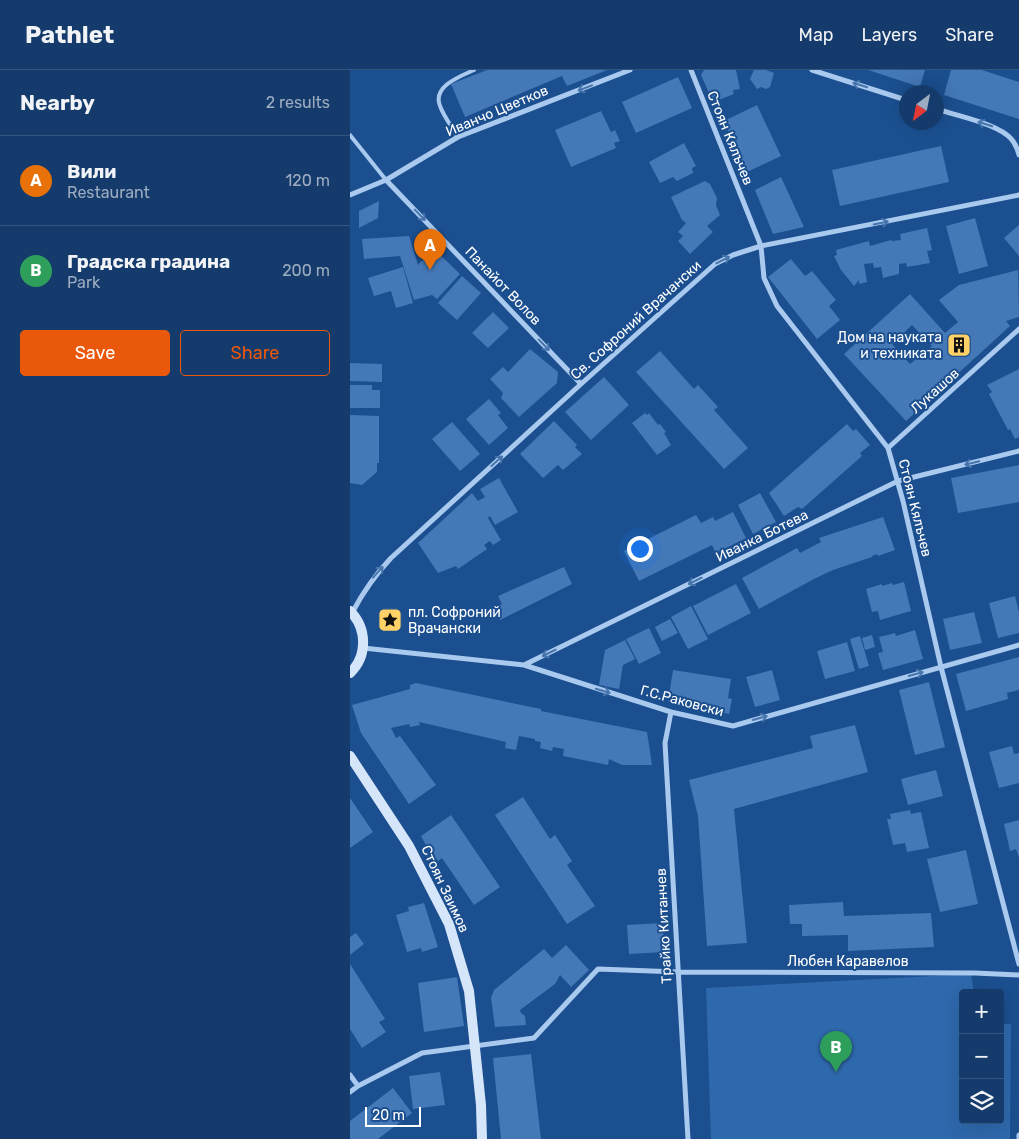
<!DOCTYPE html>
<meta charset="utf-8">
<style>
:root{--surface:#143b6b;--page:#1d4271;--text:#f1f3f6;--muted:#9dadc1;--line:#33557e;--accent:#ea580c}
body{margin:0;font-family:Rubik,sans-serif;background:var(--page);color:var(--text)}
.controls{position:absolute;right:15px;bottom:15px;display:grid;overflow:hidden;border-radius:5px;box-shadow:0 5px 20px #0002}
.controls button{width:45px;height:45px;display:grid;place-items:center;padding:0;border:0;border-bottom:1px solid var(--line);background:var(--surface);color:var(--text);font:25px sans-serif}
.compass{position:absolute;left:549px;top:15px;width:45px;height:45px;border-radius:50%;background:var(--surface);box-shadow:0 5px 20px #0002;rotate:212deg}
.scale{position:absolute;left:15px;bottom:12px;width:56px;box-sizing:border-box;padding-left:5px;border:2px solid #fff;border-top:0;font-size:14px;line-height:18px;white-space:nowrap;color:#fff;-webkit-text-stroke:4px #1b4f8f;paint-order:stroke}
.you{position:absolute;left:289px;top:478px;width:18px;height:18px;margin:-12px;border:4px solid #fff;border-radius:50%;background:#1a73e8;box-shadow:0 0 0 8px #1a73e833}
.badge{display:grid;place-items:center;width:32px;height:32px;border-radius:50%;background:var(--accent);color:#fff;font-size:16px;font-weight:700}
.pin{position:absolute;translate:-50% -41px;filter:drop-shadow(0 1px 2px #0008)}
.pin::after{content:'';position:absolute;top:26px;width:18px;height:15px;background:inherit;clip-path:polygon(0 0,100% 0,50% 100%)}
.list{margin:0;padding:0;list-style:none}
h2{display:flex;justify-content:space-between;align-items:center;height:65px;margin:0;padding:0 20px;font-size:21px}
h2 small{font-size:16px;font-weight:400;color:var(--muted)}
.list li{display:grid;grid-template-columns:32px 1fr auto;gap:15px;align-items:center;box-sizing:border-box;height:90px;padding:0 20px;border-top:1px solid var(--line)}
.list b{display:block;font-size:19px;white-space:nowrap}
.list p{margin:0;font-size:16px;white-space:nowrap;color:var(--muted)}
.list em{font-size:16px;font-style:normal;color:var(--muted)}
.actions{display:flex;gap:10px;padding:15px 20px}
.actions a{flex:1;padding:11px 0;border:1px solid var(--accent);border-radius:5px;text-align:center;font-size:18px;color:var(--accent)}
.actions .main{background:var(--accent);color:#fff}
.icon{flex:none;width:28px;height:28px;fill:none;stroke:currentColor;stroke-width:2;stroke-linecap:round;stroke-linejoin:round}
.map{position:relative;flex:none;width:669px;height:1069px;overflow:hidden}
header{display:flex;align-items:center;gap:30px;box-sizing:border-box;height:70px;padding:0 25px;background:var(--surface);border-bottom:1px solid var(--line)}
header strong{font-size:24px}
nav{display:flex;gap:28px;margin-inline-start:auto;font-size:18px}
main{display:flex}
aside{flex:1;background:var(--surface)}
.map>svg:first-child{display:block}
</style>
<header>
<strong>Pathlet</strong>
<nav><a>Map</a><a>Layers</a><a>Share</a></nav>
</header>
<main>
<aside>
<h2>Nearby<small>2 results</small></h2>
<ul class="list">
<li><span class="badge" style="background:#e8710a">A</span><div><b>Вили</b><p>Restaurant</p></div><em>120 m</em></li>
<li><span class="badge" style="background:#2e9e5b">B</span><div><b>Градска градина</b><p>Park</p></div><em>200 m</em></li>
</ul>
<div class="actions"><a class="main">Save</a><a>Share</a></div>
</aside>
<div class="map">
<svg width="669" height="1069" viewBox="0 0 669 1069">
<rect width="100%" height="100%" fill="#1b4f8f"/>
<path fill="#2e69ad" d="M621,904L624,923H613V1050H650V954H661L660,1069H361L356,918Z"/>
<path fill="#4478b7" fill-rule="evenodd" d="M137,0H257L217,16L212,6L115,47L101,14Z
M354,0H386L390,19L383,20L384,24L363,32L351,5Z
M404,0H416L424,3L420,17L416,19L411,17L407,19L400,9Z
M518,0H575L570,17Z
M601,0H632L669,12V49L594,25Z
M328,7L342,38L286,63L272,32Z
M407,35L431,86L397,102L374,51Z
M251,41L261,62L265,60L270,71L264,73L266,78L221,97L205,60Z
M334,73L346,96L342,98L343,103L327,111L323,107L310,113L299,92Z
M591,76L599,112L490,136L482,100Z
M431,107L454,157L423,164L405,120Z
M355,111L360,114L367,128L366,135L370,145L357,156L363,162L340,184L328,171L333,166L328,162L336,153L332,150L321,127Z
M29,131L28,148L9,158V141Z
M625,148L638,196L609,204L596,156Z
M669,155V186L654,168Z
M577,158L582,180L577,181L580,193L557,197L556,193L549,194V204L533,208L531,197L524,198L523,193L514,194L517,212L509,214V210L504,216L491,200L484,186L487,185L486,180L519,171L520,176L541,170L542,171L551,170L550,164Z
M59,166L68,195L83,178L110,204L87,229L82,225L64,230L50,186L14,189L12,169Z
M441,189L455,206L462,201L486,230L479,236L490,250L467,269L418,207Z
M53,197L63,233L46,238L41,221L24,226L18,208Z
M668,200L669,247L656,251L660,256L556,351L494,284L560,224L595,263L608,252L589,230L609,215ZM562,255L582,276L560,294L542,274Z
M112,206L131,223L107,250L88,233Z
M143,242L159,258L138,278L122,263Z
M180,279L208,302L207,313L169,347L151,328L153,323L140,309L153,297L158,302Z
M310,281L344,319L348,315L368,337L364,340L398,378L374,399L286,302Z
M0,293L32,294V312L0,311Z
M669,299V367L665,369L660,359L658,360L639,324L642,322L637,315Z
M254,307L279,335L241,370L215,342Z
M0,315H22V320H30V338H0Z
M139,329L151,343L148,345L158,358L139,375L116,349Z
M295,343L297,345L299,343L308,355L310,354L316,362L314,363L321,375L307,385L282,353Z
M0,345L29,346V393H27V402L12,415L0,413Z
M204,351L227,375L225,377L232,384L213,400L208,395L193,408L170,384Z
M102,352L130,384L110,401L82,369Z
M497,354L503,361L506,359L520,375L510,383L512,386L452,439L448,437L434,446L419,423Z
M669,395V432L608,443L601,408Z
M149,408L168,442L145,455L140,446L138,448L151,470L143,475L140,471L134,475L137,479L108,499L106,496L88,503L68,473L122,423L128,431L135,427L130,419Z
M410,423L426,452L403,464L388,435Z
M383,442L396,468L366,483L362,475L289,511L274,481L346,445L351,453L363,447L365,451Z
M533,447L545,480L528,486L527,484L522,486V487L483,500L464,509L409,539L392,508L447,478L450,483L471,472L469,468Z
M214,497L222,514L150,550L144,538L152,534L148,526Z
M554,512L561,541L530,550L528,541L522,542L516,519L532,514V516L542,513L543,515Z
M386,514L401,543L358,565L343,536Z
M665,526L669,542V563L648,568L639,533Z
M341,536L358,569L338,579L321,547Z
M624,542L632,573L600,580L593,549Z
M320,549L328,563L312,571L305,557Z
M299,558L311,583L289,594L276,569Z
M565,560L573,589L533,600L528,583L533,582L529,567L545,563L546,566Z
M522,565L525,577L515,580L512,568Z
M510,566L519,596L509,599L500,569Z
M275,570L285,589L273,595L269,619L249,615L255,580Z
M497,572L505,601L475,609L467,581Z
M669,587V620L657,623L658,629L616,641L606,604Z
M323,600L381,609L378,628L382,629L379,644L318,632Z
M422,600L430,630L405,637L396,607Z
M579,612L595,677L565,685L549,620Z
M66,613L191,639V641L297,662L302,695H272L259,689L258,695L213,686L214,679L203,677L202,681L190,678L191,672L185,671V669L169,666L166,680L155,678L156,672L69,652L70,655L60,657L59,654L41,658L46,668L50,666L86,715L59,734L11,663L2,635L60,619V615Z
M505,655L518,702L384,739L397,873L357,876L348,746L339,710L463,678L460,666Z
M662,676L664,684L669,683V713L649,718L639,682Z
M586,700L593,726L558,735L551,709Z
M173,727L200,769L205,765L222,791L217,795L245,836L217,854L145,745Z
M0,728L23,762L0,778Z
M560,740L561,744L571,742L579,778L557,782L555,773L543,775L537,749H541L540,744Z
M101,745L150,817L124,835L92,788L88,791L83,785L82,786L71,766Z
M669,750V788L666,779L660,781L654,754Z
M616,780L628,834L590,842L577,789Z
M493,832L494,846L581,843L584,877L498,881V865L452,866V854H440L439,835Z
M74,833L88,877L72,882L71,878L57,882L46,845L59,841L58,837Z
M313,853L314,882L279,884L277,855Z
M6,863L14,874L0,885V867Z
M216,875L239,900L221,917L210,905L205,914L170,940L171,943L175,946L176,955L145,957L141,928L144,920L194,879L202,888Z
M0,894L35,949L29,952L36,962L12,978L0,959Z
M107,907L114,956L74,962L68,913Z
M181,984L191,1069H151L143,988Z
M90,1002L95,1035L63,1039L59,1006Z
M43,1018L62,1043L28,1069H0V1051Z"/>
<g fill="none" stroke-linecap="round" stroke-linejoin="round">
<path stroke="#a9c9ee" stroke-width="4" d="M0,65L36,110
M108,67C102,57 94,47 90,36C82,16 111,6 124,0"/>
<path stroke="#a9c9ee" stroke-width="5" d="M341,0L411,176L414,208L427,236L538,378L553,431L591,597L669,894
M462,0L556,30
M586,39C606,45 642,53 657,65C664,70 667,77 669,85
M36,110L231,314
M0,125L36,110L108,67L280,0
M538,378L669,259
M2,543C13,522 25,505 41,488L231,314L365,194L383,185L411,176L669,125
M13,578L174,595L321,642L383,656L669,575
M174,595L548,411L669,381
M321,642L315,673L338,1069
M0,1005L8,1016
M0,1022L8,1016L72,983L184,968L248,899L328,902L625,903L669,905
M669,1069V1065"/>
<path stroke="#d6e6fa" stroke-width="10" d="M0,541C17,558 18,586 0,603
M0,686L59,776L99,854L119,921L131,1035L132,1069"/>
</g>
<defs><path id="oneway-shaft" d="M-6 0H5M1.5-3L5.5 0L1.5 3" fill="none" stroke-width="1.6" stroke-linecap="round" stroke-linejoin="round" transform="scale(1.25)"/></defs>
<g stroke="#4674ac">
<use href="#oneway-shaft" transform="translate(510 15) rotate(-162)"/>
<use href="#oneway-shaft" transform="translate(235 18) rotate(159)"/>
<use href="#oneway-shaft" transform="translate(635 54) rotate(-162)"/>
<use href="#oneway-shaft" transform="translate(70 145) rotate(46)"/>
<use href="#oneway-shaft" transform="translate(531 153) rotate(-11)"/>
<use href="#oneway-shaft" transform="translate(373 190) rotate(-27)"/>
<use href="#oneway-shaft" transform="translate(194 275) rotate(46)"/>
<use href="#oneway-shaft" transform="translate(147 391) rotate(-42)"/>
<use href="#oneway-shaft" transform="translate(622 393) rotate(166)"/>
<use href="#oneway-shaft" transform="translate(28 502) rotate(-48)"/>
<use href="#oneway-shaft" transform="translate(345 511) rotate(154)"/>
<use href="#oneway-shaft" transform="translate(199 583) rotate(154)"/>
<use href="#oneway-shaft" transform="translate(566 604) rotate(-16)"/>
<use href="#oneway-shaft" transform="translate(253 621) rotate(17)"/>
<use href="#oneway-shaft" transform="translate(410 648) rotate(-16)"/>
</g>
<defs>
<g id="building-square" transform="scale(1.25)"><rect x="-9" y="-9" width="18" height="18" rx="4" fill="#ffd166" stroke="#1b4f8f"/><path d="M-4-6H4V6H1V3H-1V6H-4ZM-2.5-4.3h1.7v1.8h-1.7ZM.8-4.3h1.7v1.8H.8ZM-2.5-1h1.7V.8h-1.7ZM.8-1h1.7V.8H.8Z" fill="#111"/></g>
<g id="sight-square" transform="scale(1.25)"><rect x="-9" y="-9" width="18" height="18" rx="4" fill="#ffd166" stroke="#1b4f8f"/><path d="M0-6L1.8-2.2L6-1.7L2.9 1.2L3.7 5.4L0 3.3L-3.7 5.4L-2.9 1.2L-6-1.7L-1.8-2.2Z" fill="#111"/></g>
</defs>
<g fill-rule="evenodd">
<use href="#building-square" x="609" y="275"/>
<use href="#sight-square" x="40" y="550"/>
</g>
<g text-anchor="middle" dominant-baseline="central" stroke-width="4" stroke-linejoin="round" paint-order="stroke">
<g font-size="14" fill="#fff" stroke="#1b4f8f">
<text transform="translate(147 41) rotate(-23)">Иванчо Цветков</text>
<text transform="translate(380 68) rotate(68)">Стоян Кялъчев</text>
<text transform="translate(153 216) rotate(46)">Панайот Волов</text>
<text transform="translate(286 250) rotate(-42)">Св. Софроний Врачански</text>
<text transform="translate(585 321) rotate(-42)">Лукашов</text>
<text transform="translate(565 438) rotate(76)">Стоян Кялъчев</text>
<text transform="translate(412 466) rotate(-26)">Иванка Ботева</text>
<text transform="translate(332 631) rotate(15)">Г.С.Раковски</text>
<text transform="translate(95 819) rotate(65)">Стоян Заимов</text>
<text transform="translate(314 856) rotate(-93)">Трайко Китанчев</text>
<text x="498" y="891">Любен Каравелов</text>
</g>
<g font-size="14" fill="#fff" stroke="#1b4f8f" text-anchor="end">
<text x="592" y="267">Дом на науката<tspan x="592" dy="16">и техниката</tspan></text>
<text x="58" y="542" text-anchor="start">пл. Софроний<tspan x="58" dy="16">Врачански</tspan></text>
</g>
</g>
</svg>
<div class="controls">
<button>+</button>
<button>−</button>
<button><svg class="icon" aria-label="layers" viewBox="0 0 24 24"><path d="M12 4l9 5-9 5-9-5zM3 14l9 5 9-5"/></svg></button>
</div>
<svg class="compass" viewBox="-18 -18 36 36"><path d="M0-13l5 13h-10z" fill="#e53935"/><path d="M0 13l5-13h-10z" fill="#9dadc1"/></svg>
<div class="scale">20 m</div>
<div class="you"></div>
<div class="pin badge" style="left:80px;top:200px;background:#e8710a">A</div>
<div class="pin badge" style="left:486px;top:1002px;background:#2e9e5b">B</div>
</div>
</main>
